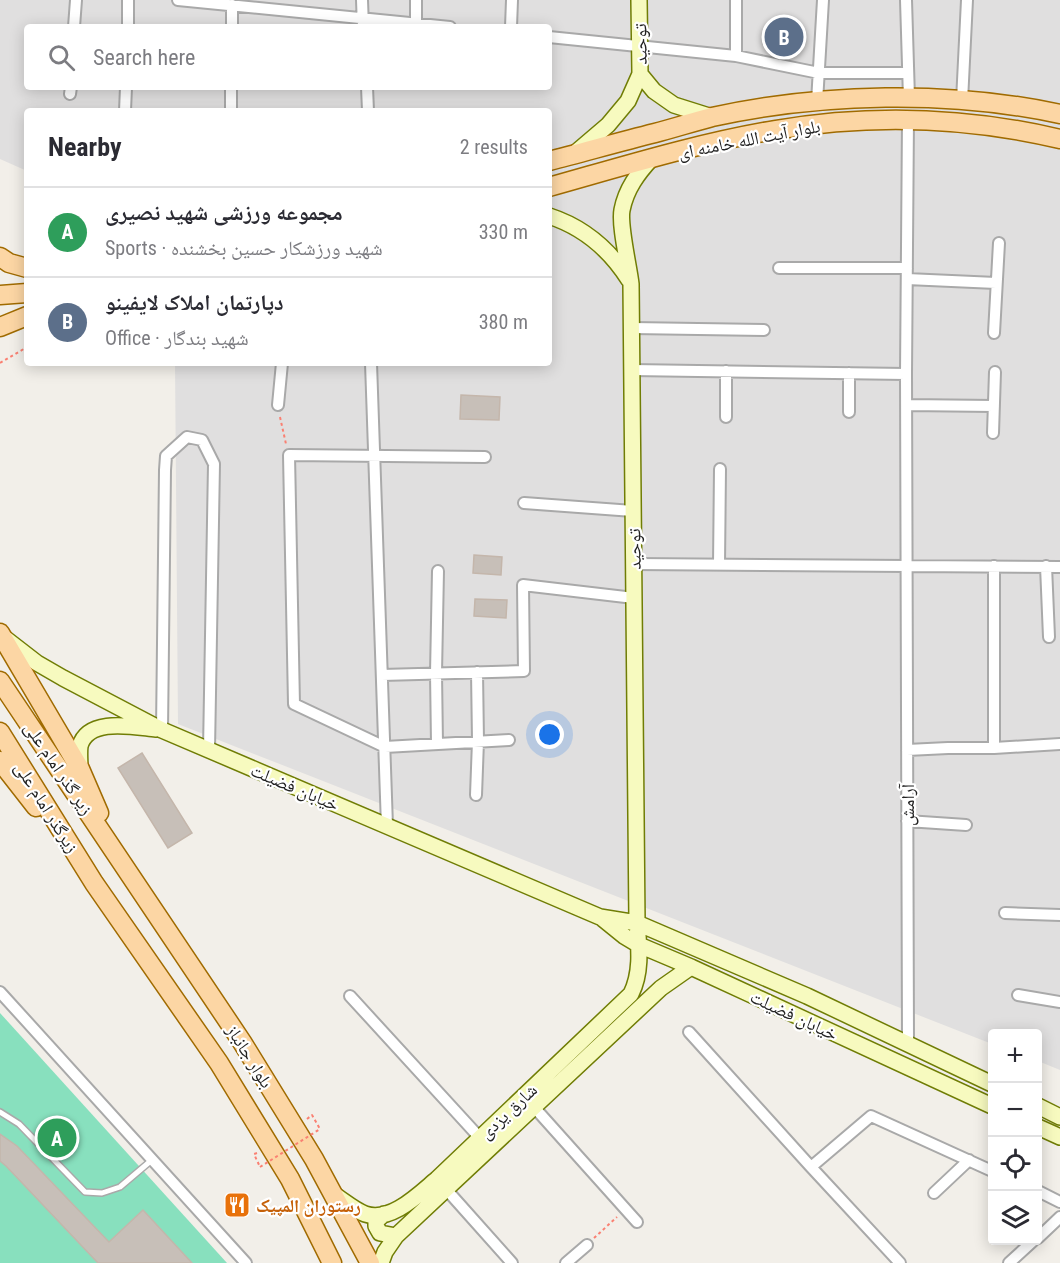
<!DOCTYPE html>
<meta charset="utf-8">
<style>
:root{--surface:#fff;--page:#f7f7f7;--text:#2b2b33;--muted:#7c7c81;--line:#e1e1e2;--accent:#d40000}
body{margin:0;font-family:"Roboto Condensed","Noto Naskh Arabic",sans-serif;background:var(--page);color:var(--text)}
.controls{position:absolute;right:18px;bottom:18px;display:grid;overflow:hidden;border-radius:6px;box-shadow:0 3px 15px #0003}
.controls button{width:54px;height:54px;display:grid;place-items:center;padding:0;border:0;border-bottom:2px solid var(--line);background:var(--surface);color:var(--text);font:30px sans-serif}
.you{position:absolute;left:550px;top:735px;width:21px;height:21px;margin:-15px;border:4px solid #fff;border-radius:50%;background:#1a73e8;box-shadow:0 0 0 9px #1a73e833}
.badge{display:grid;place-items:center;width:39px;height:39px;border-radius:50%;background:var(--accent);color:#fff;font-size:20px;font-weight:700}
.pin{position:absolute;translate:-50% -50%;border:3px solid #fff;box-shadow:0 2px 6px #0006}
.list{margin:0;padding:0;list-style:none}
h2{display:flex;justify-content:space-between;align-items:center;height:78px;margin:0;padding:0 24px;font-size:26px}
h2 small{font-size:20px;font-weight:400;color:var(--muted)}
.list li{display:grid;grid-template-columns:39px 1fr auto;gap:18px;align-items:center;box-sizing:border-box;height:90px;padding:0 24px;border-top:2px solid var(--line)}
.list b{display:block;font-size:22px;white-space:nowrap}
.list p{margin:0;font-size:20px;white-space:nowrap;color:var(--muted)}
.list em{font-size:20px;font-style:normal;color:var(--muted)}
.icon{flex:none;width:33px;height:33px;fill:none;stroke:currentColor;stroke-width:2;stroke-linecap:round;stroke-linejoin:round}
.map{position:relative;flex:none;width:1060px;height:1263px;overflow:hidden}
.search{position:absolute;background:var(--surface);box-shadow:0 3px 15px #0003;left:24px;top:24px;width:528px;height:66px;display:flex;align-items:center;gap:15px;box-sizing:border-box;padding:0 21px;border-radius:6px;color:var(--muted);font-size:22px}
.panel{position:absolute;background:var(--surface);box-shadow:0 3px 15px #0003;left:24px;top:108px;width:528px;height:258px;border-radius:6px}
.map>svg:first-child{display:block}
</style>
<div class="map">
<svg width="1060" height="1263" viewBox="0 0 1060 1263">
<rect width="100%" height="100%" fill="#f2efe9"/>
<path fill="#e0dfdf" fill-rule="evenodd" d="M0,0H1060V1070L1038,1061V1034H992V1044L178,724L175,363H549V111H27V171L0,159ZM27,27H549V87H27Z"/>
<path fill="#88e0be" d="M0,1013L227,1263H0Z"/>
<path fill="#c7bfb8" stroke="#c4b6ab" stroke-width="1.5" d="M461,395L500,397L499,420L460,419Z
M474,555L502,557L501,575L473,573Z
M475,599L507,600L506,618L474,616Z
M142,753L192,833L168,848L118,768Z
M0,1134L17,1146L109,1242L143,1210L192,1263H98L6,1166L0,1161Z"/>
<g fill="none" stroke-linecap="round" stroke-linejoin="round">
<g stroke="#a9a9a9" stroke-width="8">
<path id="lane" d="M0,1112L19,1124L85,1192L102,1193L120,1187L153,1159"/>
</g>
<g stroke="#a9a9a9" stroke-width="14">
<path id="street" d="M178,0L450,27
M362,0L363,27
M416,0V24
M736,0V56
M906,0L909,98
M74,27L76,0
M128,27V0
M232,27V5
M511,27L512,0
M549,37L736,56L819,73H908
M367,87L368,111
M70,94L71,87
M962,101L967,0
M817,102L823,0
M125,111L126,87
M231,111V87
M779,268H907
M907,279L996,283
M632,328L764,330
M994,333L999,243
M371,363L387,826
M632,370L906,374
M726,371V417
M278,405L282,363
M907,405L994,406
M849,412V373
M993,433L995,372
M485,457L289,455L294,704L385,747L509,740
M524,503L633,511
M634,564L1060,567
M719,565L720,469
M994,566V748
M1046,566L1049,637
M382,675L524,671L523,585L634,598
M162,730L165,470L166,456L187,437L202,440L214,464L209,750
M437,744L436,673L438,571
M907,750L948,748H994L1060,744
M476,795L478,741L477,672
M907,821L966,825
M1005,913L1060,915
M0,992L246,1263
M1018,995L1060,1002
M350,996L480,1138
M689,1032L811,1167L900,1263
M908,1043L906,374L908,119
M534,1107L637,1222
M811,1167L871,1116L992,1171
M446,1189L512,1263
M1038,1191L1060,1202
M934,1193L969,1160
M1038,1238L1060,1217
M566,1263L587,1245
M1009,1263L1034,1240"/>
</g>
<g stroke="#707d05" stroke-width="18">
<path id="secondary" d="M639,0L640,74L654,91L674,105L712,117
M574,154L608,125L628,101L640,74
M549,216C583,227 610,250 629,280
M6,639L37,663L63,678L162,730L600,917L637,923L807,996L992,1084
M80,769C80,762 79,753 80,746C88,717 134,727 156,729
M603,919L624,936L639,945L691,967L992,1106
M1038,1106L1060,1117
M1038,1127L1060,1137
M333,1194C343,1200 354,1210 365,1214C391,1223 419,1194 437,1179L631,994C642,972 639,947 637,923L631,284C629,266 619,225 622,210C626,189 638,173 652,158
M384,1214L376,1221V1226L380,1233L396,1236
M381,1263L385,1252L396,1236L661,988L691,967"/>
</g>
<g stroke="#a06b00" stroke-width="21">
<path id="primary" d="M549,161C584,152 619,142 655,133C674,128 693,122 712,117C822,93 949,90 1060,114
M549,187C624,166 698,143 775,130C869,114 967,117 1060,139
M0,257L9,263L27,268
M0,295L27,293
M0,327L27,316
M0,633L80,769L99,813
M0,681L242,1042L314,1159L370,1263
M0,732L94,883L219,1063L290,1179L332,1263
M0,761L36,807"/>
</g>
<path stroke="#fa8072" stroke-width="2" stroke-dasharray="3 3" stroke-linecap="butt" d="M0,363L27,347
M280,417L286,444
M307,1119L312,1115L320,1129
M257,1153L254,1154L260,1167
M594,1238L617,1217"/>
<use href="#lane" stroke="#fff" stroke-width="5"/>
<use href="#street" stroke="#fff" stroke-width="10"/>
<use href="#secondary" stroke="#f7fabf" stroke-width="15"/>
<use href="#primary" stroke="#fcd6a4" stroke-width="18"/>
<path stroke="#fa8072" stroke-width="2" stroke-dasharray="3 3" stroke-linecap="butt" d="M260,1167L320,1129"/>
</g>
<defs>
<g id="restaurant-square" transform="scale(1.35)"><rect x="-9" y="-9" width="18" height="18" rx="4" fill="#e8710a" stroke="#fff"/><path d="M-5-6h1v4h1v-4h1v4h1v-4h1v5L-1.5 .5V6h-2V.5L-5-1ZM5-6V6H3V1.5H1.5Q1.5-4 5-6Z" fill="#fff"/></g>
</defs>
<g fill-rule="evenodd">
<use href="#restaurant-square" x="237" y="1205"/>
</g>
<g text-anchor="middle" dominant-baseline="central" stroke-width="4.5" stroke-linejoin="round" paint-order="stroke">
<g font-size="18" fill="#222" stroke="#fff">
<text transform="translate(640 44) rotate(-91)">توحید</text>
<text transform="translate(749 139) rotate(-11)">بلوار آیت الله خامنه ای</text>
<text transform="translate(634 549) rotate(-91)">توحید</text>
<text transform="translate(59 768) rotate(56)">زیر گذر امام علی</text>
<text transform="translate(295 787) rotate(23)">خیابان فضیلت</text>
<text transform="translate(907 805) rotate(-90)">آرامش</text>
<text transform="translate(47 807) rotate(58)">زیرگذر امام علی</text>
<text transform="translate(794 1015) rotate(25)">خیابان فضیلت</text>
<text transform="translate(250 1056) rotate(58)">بلوار جانباز</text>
<text transform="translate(508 1111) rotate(-43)">شارق یزدی</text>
</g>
<g font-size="18" font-weight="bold" fill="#c56008" stroke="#fff" text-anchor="start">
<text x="256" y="1205">رستوران المپیک</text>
</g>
</g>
</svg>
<div class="controls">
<button>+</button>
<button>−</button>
<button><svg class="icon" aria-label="locate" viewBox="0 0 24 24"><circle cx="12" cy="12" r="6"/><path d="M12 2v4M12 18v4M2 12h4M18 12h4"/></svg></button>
<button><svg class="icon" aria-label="layers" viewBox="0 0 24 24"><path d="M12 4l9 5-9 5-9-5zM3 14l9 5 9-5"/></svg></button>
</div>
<div class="you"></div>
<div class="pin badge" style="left:57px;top:1138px;background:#2e9e5b">A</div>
<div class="pin badge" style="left:784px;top:37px;background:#5c6f8a">B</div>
<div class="search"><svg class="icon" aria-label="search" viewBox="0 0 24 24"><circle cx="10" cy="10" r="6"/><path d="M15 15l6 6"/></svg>Search here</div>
<section class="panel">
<h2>Nearby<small>2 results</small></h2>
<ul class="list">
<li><span class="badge" style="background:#2e9e5b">A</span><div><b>مجموعه ورزشی شهید نصیری</b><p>Sports · شهید ورزشکار حسین بخشنده</p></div><em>330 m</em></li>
<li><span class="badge" style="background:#5c6f8a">B</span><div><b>دپارتمان املاک لایفینو</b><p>Office · شهید بندگار</p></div><em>380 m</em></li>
</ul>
</section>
</div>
